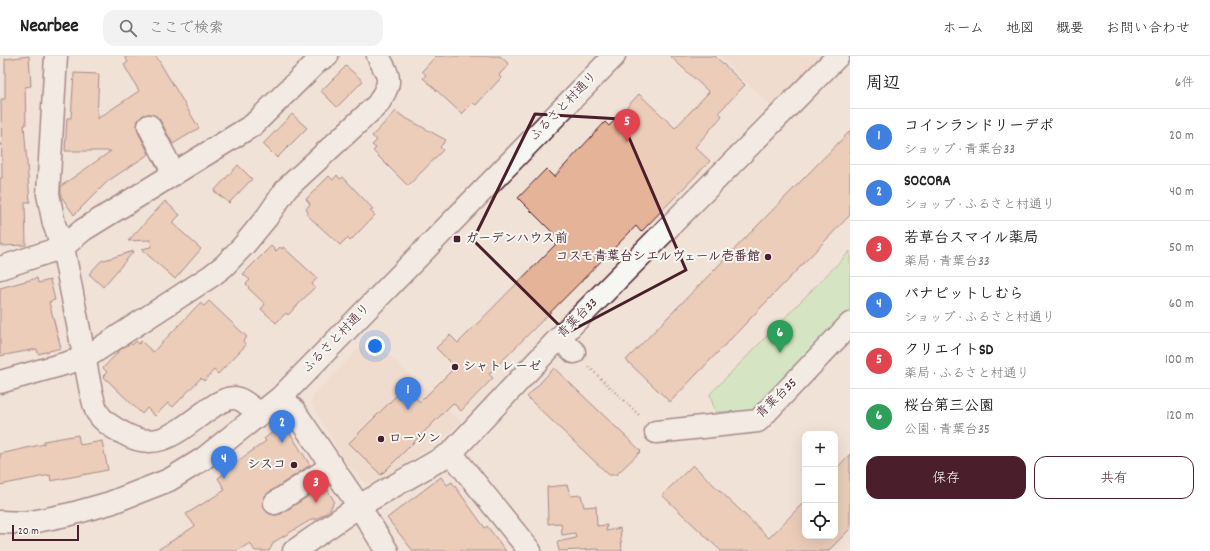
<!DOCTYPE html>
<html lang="ja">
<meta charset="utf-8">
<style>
:root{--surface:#fff;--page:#f2f2f2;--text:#222;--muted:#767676;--line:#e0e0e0;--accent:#4a1f2b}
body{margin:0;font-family:Dekko,"Klee One",sans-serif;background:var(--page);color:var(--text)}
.controls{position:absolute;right:12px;bottom:12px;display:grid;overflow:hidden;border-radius:8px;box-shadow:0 4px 16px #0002}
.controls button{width:36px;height:36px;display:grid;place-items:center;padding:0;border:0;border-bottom:1px solid var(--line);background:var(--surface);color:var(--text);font:20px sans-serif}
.scale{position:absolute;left:12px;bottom:10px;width:67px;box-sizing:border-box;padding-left:4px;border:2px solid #4a1f2b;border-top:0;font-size:11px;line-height:14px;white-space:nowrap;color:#4a1f2b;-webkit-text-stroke:3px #f6f6f2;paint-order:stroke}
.you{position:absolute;left:375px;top:290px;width:14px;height:14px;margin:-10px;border:3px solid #fff;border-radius:50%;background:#1a73e8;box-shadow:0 0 0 6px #1a73e833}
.badge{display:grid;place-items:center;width:26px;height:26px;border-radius:50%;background:var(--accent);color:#fff;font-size:13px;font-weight:700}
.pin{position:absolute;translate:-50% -33px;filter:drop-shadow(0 1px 2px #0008)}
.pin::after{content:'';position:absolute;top:21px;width:14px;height:12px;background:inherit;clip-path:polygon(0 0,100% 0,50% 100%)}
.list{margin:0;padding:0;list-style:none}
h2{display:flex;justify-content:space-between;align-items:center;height:52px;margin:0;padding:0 16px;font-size:17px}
h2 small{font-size:13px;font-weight:400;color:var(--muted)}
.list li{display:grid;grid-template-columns:26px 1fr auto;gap:12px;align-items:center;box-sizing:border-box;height:56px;padding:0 16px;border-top:1px solid var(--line)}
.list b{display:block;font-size:15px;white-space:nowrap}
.list p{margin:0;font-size:13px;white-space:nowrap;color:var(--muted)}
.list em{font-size:13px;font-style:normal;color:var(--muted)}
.actions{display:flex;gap:8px;padding:12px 16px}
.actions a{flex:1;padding:9px 0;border:1px solid var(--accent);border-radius:12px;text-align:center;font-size:14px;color:var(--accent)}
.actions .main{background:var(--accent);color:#fff}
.icon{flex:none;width:22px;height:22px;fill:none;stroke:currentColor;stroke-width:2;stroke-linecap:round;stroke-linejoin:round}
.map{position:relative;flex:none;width:850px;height:495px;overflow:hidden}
header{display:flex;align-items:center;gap:24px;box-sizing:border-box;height:56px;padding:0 20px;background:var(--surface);border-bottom:1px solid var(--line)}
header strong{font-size:19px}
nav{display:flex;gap:22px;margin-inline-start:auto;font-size:14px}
.search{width:280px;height:36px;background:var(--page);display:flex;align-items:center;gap:10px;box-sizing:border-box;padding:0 14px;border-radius:12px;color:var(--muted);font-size:15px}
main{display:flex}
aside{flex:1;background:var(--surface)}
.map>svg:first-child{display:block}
</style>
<header>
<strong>Nearbee</strong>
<div class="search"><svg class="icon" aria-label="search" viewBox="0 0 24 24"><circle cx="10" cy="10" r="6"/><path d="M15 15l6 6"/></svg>ここで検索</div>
<nav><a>ホーム</a><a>地図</a><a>概要</a><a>お問い合わせ</a></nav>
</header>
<main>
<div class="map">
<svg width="850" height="495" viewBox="0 0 850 495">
<rect width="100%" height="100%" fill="#f1e2d7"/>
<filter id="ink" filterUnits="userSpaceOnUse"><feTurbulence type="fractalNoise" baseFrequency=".025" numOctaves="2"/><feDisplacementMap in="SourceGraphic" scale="8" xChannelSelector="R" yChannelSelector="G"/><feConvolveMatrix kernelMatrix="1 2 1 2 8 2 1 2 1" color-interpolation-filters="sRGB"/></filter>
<g filter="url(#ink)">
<path fill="#edd4c4" d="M720,0H824L772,51Z
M370,281L460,366L445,381L381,424L366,428L344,404L312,348L313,340Z"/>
<path fill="#b3e7a8" stroke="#7e836a" d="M850,195V255L754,355L715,356L710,338Z"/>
<path fill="#e5b397" stroke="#4a1f2b" d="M29,0L31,30L25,31L26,69H24L30,146H25L26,189L1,190L0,122H2L1,43H5V3Z
M124,0H156L199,72L173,88L160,64L156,60L150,58L143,59L138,64L137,70L138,76L149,98L108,125L74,159L61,140V130L111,95H65L67,62H71L74,17L99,18L97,63L139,35L124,9L128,6Z
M436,0H500L509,8L499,19L501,22L476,49L473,47L462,58L423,22L426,19L422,15Z
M670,0H715L745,29L719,56L722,60L695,91L710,105L641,176L636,170L489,318L493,322L461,355L453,347L381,419L349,387L405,331L420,346L455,311L436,292L450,279L458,287L560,184L518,142L546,113L554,121L605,66L609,70L639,38L675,72L709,36Z
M346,10L363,25L337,51L321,35Z
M396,55L402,60L446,84L440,91L443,94L408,130L373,95L376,92L372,89L377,84L372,80Z
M292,58L307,72L277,102L263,88Z
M850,75V159L670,346L626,304Z
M238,109L252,123L229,147L214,135Z
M337,119L340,123L343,121L373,153L370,155L375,159L350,185L347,182L340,189L306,158L308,156L306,153L310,148L306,143L329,120L333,124Z
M165,145L180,159L172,167L201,193L175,223L141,193L151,191L150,184L128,185Z
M271,190L276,195L280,191L282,193L283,191L317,222L312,228L315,231L288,259L286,257L276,267L261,253L265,248L248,232L249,231L246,228L250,224L243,218Z
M134,195L103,231L89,218L101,205Z
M37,222L38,227L50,224L55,244L49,246L61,292L38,298L37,293L0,300V232Z
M209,245L247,281L243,285L246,289L218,318L214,314L204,325L201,322L173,351L168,347L155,360L147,352L142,358L107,324L103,320L107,316L103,312L121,293L130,287L132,289L136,285L139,288L141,285L153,296L200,247L204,250Z
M554,312L641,395L616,419H609L527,341Z
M275,374H288L310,409L268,437L264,442L263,447L265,454L270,458L276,459L281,458L325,429L334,445L330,454L315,464L314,462L274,486L269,495H255L250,487L237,495H156L195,470L186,458L225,434L218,422L236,409L235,407L266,385L264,383Z
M78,379L80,389L102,385L108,414L51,425L50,419L0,429V398L44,388V385Z
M850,398V473L828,495H721L662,439L693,409L769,482L805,445V480H835V414Z
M441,421L447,429L452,426L485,472L487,470L506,495H413L387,462Z
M567,429L571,440L581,439L584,451L596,450L597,470L607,469L606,475L620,472L622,495H599V493L559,495L557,486L576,482L575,477L562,479L561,467L548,468L547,431Z"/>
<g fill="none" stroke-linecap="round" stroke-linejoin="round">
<g stroke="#4a1f2b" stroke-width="25">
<path id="street" d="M56,0L48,138L54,168L63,191L91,336C93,342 94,350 97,356C103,366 113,372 123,377C159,398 180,373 209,353C216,348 225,342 234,342C242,342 253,353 260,358
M149,70L174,118
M0,212L63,191L83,174L253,69L319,4L327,0
M559,282L574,296
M0,326L85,302L211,220L224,210L244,189L267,161L287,132L378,48C392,24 391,24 378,0
M656,376L758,365L850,268
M451,397L530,495
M275,447L332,410
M294,495L359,450L451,397L559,282L838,0"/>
</g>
<g stroke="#4a1f2b" stroke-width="25">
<path id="secondary" d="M281,341L293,353L359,450L387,495
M0,466L27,467L71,458L110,447L169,424L203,403L281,341L614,0"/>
</g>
<path stroke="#4a1f2b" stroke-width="2.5" stroke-dasharray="1 3" stroke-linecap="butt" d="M589,311L640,360"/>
<use href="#street" stroke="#f6f6f2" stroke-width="22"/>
<use href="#secondary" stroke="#f6f6f2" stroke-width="22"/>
</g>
</g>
<path d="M0 0H850V495H0ZM535,58L621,63L686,214L567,277L473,184Z" fill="#f1e2d7" fill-opacity=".55" fill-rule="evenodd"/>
<path fill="none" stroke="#4a1f2b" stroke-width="3" stroke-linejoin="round" d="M535,58L621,63L686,214L567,277L473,184Z"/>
<g fill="#4a1f2b" stroke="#f6f6f2" stroke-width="1.5">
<rect x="453" y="179" width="8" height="8" rx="2"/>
<circle cx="768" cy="201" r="4"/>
<circle cx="455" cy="311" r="4"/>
<circle cx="381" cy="383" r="4"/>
<circle cx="294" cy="409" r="4"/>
</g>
<g text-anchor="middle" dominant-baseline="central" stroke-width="4" stroke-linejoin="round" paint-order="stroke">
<g font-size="13" fill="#4a1f2b" stroke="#f6f6f2">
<text transform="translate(564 51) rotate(-46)">ふるさと村通り</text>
<text transform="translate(578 263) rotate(-45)">青葉台33</text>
<text transform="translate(337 283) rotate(-46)">ふるさと村通り</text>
<text transform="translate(777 343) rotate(-44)">青葉台35</text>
</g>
<g font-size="13" font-weight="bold" fill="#4a1f2b" stroke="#f6f6f2" text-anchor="start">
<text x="465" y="183">ガーデンハウス前</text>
<text x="760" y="201" text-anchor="end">コスモ青葉台シエルヴェール壱番館</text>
<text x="463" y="311">シャトレーゼ</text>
<text x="389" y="383">ローソン</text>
<text x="286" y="409" text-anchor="end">シスコ</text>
</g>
</g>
</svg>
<div class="controls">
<button>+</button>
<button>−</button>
<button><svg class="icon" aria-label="locate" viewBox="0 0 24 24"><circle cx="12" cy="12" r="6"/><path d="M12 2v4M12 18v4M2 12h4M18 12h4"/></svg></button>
</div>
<div class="scale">20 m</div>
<div class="you"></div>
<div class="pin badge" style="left:408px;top:354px;background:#3f7fe0">1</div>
<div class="pin badge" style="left:282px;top:387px;background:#3f7fe0">2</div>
<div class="pin badge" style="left:316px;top:447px;background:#e0444e">3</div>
<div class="pin badge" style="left:224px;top:423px;background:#3f7fe0">4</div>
<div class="pin badge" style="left:627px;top:86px;background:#e0444e">5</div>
<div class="pin badge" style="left:780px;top:297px;background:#2e9e5b">6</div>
</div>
<aside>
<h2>周辺<small>6件</small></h2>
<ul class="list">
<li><span class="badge" style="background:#3f7fe0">1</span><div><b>コインランドリーデポ</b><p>ショップ · 青葉台33</p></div><em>20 m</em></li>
<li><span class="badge" style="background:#3f7fe0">2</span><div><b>SOCORA</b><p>ショップ · ふるさと村通り</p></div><em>40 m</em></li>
<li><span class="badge" style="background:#e0444e">3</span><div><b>若草台スマイル薬局</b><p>薬局 · 青葉台33</p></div><em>50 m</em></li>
<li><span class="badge" style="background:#3f7fe0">4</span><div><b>パナピットしむら</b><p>ショップ · ふるさと村通り</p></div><em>60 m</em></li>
<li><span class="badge" style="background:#e0444e">5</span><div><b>クリエイトSD</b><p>薬局 · ふるさと村通り</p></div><em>100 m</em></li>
<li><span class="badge" style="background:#2e9e5b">6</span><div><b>桜台第三公園</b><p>公園 · 青葉台35</p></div><em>120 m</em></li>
</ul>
<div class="actions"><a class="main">保存</a><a>共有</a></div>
</aside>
</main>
